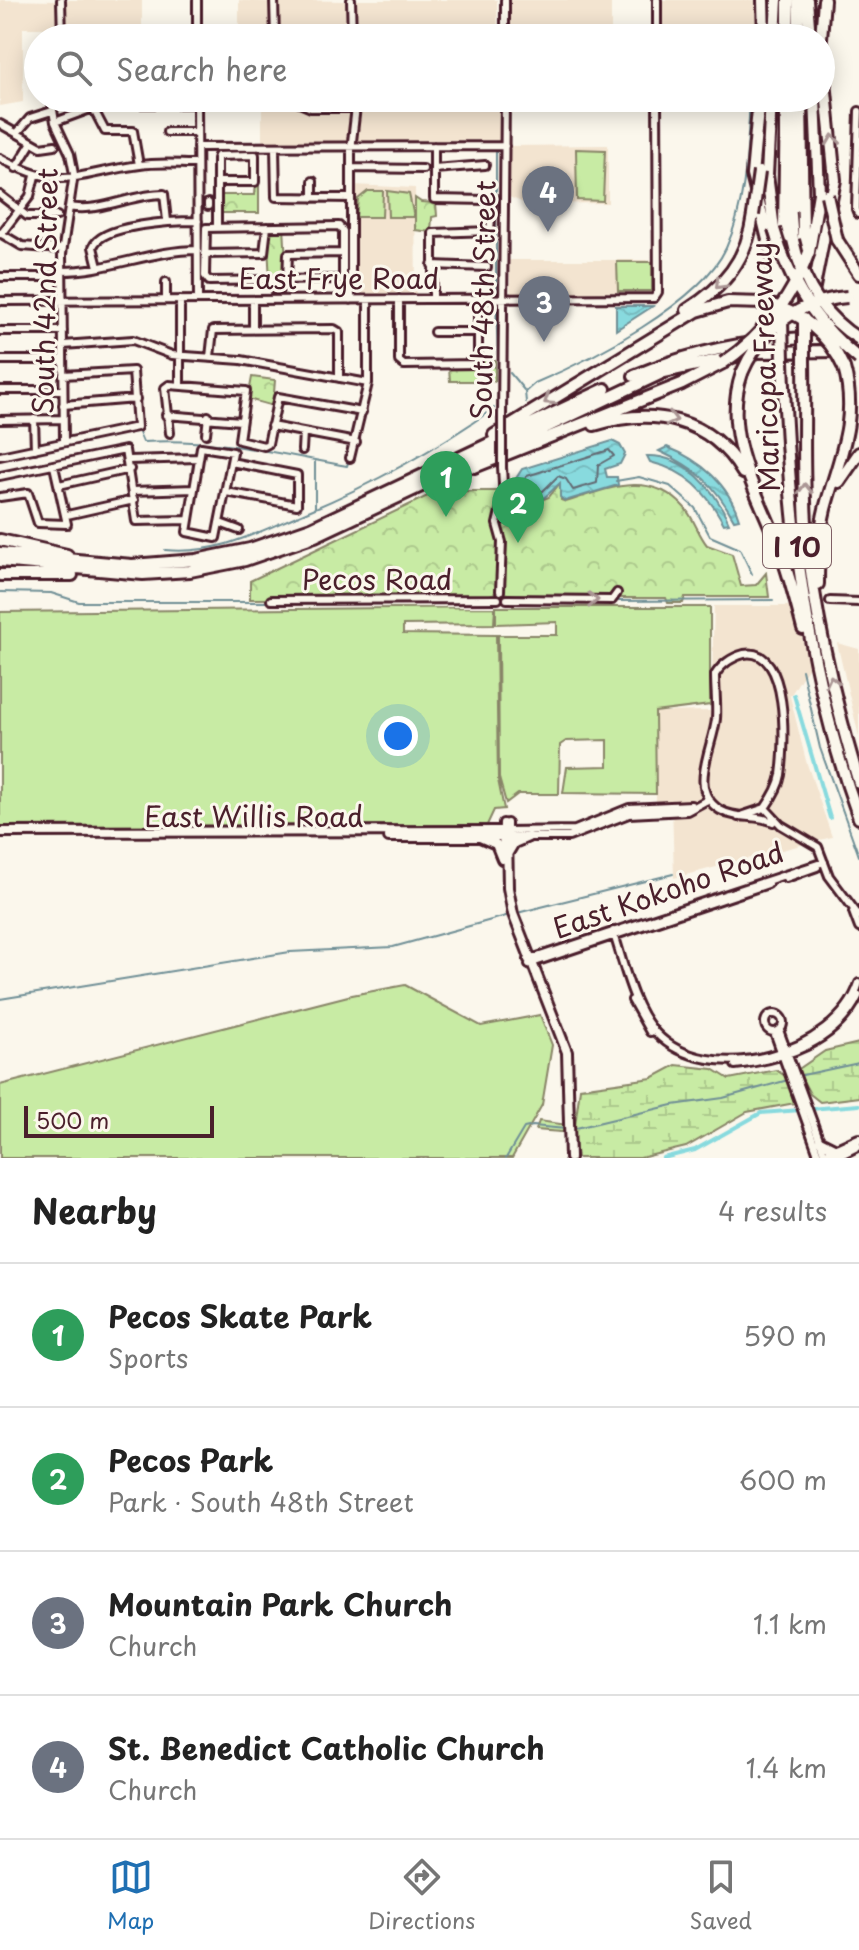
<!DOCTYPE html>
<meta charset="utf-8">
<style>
:root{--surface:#fff;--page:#f2f2f2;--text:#222;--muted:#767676;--line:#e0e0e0;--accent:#1f6fb2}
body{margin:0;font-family:"Playpen Sans",sans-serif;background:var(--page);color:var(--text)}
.scale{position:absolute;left:24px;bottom:20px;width:190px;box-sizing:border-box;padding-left:8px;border:4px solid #4a1f2b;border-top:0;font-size:22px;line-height:28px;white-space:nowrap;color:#4a1f2b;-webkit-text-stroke:6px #fbf7ec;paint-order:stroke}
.you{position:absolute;left:398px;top:736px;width:28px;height:28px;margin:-20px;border:6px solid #fff;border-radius:50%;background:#1a73e8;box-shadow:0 0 0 12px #1a73e833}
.badge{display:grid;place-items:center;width:52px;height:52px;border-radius:50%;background:var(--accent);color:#fff;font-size:26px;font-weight:700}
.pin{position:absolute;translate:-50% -66px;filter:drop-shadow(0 2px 4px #0008)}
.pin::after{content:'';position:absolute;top:42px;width:28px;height:24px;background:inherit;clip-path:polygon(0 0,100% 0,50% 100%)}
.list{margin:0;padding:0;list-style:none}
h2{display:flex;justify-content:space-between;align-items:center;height:104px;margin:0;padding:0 32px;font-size:34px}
h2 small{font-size:26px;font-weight:400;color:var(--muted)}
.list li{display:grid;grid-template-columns:52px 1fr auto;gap:24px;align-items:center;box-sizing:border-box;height:144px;padding:0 32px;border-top:2px solid var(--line)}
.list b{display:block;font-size:30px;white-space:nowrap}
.list p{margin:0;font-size:26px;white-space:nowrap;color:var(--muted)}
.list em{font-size:26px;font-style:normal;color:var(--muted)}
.icon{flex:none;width:44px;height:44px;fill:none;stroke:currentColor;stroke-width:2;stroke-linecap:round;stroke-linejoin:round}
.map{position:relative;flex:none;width:859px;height:1158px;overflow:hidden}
.search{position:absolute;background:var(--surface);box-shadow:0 4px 20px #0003;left:24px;right:24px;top:24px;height:88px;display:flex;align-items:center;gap:20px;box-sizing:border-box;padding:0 28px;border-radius:44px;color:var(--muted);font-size:30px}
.sheet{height:680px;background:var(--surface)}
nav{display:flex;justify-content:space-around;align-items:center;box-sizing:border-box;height:112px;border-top:2px solid var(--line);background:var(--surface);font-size:22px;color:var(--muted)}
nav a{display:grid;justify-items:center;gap:4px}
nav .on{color:var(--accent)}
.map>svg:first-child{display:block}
</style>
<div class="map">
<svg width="859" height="1158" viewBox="0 0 859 1158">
<defs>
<pattern id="wetland-marsh" width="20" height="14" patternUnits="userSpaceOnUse" patternTransform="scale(2)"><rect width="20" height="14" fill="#c8eba4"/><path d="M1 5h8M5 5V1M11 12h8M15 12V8" fill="none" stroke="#adc98d"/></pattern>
<pattern id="park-crowns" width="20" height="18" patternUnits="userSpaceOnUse" patternTransform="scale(2)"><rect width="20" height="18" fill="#c8eba4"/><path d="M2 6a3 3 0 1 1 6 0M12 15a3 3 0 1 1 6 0" fill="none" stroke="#adc98d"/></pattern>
<pattern id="water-waves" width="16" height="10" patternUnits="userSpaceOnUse" patternTransform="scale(2)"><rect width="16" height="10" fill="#88dade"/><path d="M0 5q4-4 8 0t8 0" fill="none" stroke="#77bbbf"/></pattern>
</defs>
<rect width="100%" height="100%" fill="#fbf7ec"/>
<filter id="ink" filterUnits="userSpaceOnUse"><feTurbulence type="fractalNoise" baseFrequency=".0125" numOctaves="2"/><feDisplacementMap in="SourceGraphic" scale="16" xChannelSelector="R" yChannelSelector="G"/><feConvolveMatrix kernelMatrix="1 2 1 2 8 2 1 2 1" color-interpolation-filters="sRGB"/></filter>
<g filter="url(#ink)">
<path fill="#f3e4d0" d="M0,0L57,1L59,28H23V102L0,106Z
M68,0H142V28L111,38H64V3Z
M239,0L271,2V38H239Z
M278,0L347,1L350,38H277Z
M354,0H497L498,38H355Z
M511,0H611V38H510Z
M661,0H756L762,9V38H660Z
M282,98L305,110L351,112L348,144L262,145V110Z
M359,98H499L500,142L355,144Z
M608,145V203L527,204L509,197V146Z
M353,185L415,188L416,297L354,296Z
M509,260H655V294L511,297Z
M714,606H794L809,666L790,696L806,761L832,837L674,878L672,802L656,801L655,712L711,711Z
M837,643L859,649V737Z"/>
<path fill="#c8eba4" stroke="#898568" stroke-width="2" d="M576,149L605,150L603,201L577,200Z
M368,191H383L382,217H356L358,199Z
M387,191L409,194L414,217H388Z
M617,262H652V291H618Z
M495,607L494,624L403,625V634L496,635L498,780L504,809L494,810L487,825L0,826V612Z
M496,607H710V705L655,712L656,794L563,793L567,767L608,766V740L566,741L560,745L559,794H518L506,803L499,778L498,635H557V622L496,624Z
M405,985L481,1026L540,1015L552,1045L542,1105L512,1158H0V1085L352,995Z"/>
<path fill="url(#wetland-marsh)" stroke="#898568" stroke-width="2" d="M859,1043V1097L820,1102L810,1094L801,1077L788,1083L795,1103L747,1112L686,1147L640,1158H577L574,1133L536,1130L539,1121L575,1126L580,1088L652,1078L676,1065L713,1069L729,1079L776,1070L787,1077L825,1051Z"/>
<path fill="url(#park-crowns)" stroke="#898568" stroke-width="2" d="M256,181H259V213H217V195H255Z
M415,198L421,202L436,203L437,216L432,217L431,232L415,230Z
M284,226L287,281H270L267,227Z
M483,360H495V381H450L449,368L478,367Z
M252,377L275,380L273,406L248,399Z
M560,483L561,500L566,502C606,489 650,469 684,507C694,518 698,534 707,545L732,554L741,586L756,585L766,573L769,597H685L683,603H668L666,598H529L498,592L484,597L458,598L250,599V581L438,491H501L500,512L508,513L549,497Z"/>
<path fill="url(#water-waves)" stroke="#6f8f96" stroke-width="2" d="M616,306H653L616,330Z
M612,441L620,445L625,454L620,464L605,469L607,477H617L618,485L565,501L560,497V483C548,493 538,510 520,500L515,480L522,469Z
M667,447C700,460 729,484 739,519L734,520C715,484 696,468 659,451Z
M647,456C686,455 716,490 729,523L724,524C706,491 687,471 650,462Z"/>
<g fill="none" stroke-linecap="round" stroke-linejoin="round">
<path stroke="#636a73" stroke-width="2" d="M609,450L614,456L598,465L597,483L573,490L566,479L558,476L543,491L526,492L523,481L527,476Z"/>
<path stroke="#6f8f96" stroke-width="2" d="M496,150V295
M496,304L498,359
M510,373L524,390
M526,402L525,392L535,383C590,360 701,303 726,248C747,202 747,147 750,98
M137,428L143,442C213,437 279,454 347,466L349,459
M315,462V507
M616,481L639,477L670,486L695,508L710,536L740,549L752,574
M165,550C219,555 258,532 306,512C373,484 435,450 494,408
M0,592L51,593L79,602H269
M616,601L773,600
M360,603L401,602
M802,670L820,748L859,856
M517,913L673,874
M0,999L290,952L393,947L506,916
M798,1076L859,1063
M572,1129L673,1105L723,1098L788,1080
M506,1158L524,1128L533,1126L566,1129"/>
<path stroke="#88dade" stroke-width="4" d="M794,695L830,818
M810,1109L859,1105
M663,1158L695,1150L761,1113L801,1110"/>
<g stroke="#4a1f2b" stroke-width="12">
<path id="minor" d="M61,0L62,38
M274,0L275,38
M351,0L352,38
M505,0V38
M657,0V38
M197,34V0
M149,38L163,34H197
M51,98L55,122L70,154L74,174L62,254L64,441
M120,98L124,104H197
M197,98L198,300
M288,98L311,108H356
M55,122L93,108L105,131H133L139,165
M0,124L41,147L55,145
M167,132H197
M17,133L30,118L52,111
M197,147L505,146
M275,147L276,197L351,198
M0,158C63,193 77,173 140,165C159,162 179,164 197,164
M16,168L32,142
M351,168L423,169
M434,169L485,165
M217,182H255V155L218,156L217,159V227
M0,195L27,216H57
M313,198V181
M208,203V206
M69,207C101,213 131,194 164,194L167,221
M858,214L856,209L859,111
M206,228L339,226L343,231V279L209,281L205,276Z
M0,233L22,246L62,249
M1,234L30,196L35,176
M205,254L264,253L267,227
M432,265L487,267
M98,267L93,247C101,224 176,221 198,221
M62,271C109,271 151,250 198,250
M0,277H62
M287,281L288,254L343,253
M166,282V300
M275,290H279
M399,299V361L404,365L478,364V299
M433,299V233L490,231L492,204L487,200L434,199V146
M253,300V329
M351,300V150L357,98
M0,301L654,298L658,292L657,98
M0,331H63
M434,332H478
M63,345L133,340L172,355L241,360L368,383
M210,357L213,330L334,329L339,332V378
M0,360H63
M180,385V300
M0,390H63
M63,405L136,399
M166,415L241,421
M502,417L505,98
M34,419L35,449
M0,420L63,419
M271,426L356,442
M170,433L165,388L169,385L246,391L239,440L264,446L268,444L278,397L362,412
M206,434L208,416
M201,447L233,452L216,538L187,532Z
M302,450L303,432
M0,456L137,427L133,371L63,375
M350,458L368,383V300
M129,460L198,458
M502,467L505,519
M0,476L125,450L136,521L189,520
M59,485L130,469
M133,491L194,489
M226,492L297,505V475L231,462
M0,497L28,493L38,523L67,524L54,466
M67,515L134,500
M220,523L239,530
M500,591L502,542L497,524L502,503
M507,599L612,600L617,593
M271,600L498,599
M830,601L859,602
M765,808L781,825L818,847L829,876L859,916
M738,817L765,808C772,798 779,787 781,775C785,747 790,646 744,654C732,657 721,665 715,675C715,690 717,705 716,719C713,748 687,790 720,810C737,820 757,814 773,822
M507,823V831L575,830L629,808L691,805
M484,837H569L629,814L687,811L709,799
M502,853L503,823
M786,878L817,867
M853,912L859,928
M613,931C624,964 632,1007 656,1033C709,1089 836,1054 859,983
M528,960L824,862
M529,964L768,884
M632,1000L650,1032
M765 1023a9 9 0 1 1 18 0a9 9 0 1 1-18 0Z
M779,1030L825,1155
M774,1032L819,1157
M735,1065C785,1059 836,1043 859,995"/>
</g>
<g stroke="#4a1f2b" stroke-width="14">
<path id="major" d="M0,832L507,831L508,888L513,914L567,1052L570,1158
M389,837H480L496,844L502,859
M508,853L514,843L528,837
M820,1141L836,1149
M817,1158L859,1139
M833,1158L857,1146"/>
</g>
<g stroke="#4a1f2b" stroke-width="16">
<path id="highway" d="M763,0L764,38
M798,0L799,38
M807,0L810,38
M775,38L777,0
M788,38V0
M821,38L824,0
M759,98L752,175L773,260L777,314
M771,98L767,175L774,229
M801,98L804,301
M790,204L793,240
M793,208L795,112
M837,240L859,274
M809,252L819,193L815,98
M783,293L786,98
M812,297L835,180L821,42
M687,310C724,287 747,260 753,215
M804,360C805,419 802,478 807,537C815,620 835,703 859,783
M783,361C788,515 806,673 859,818
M742,373C721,434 756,489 778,545C789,573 796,601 803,629
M634,376C706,346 782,333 859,340
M594,425C653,407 710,417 743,473
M494,435L697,311L728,302L764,303
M474,467L682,384L723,363
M839,482L859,453
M0,540L67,555
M0,553L132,565L196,560L250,549L311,528L605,389
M0,561L143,574L190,571L245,560L315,536L664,372L755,352L841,351
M0,575H72
M818,584C818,559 819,533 825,509C838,460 859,420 844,368"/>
</g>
<use href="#minor" stroke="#fbf7ec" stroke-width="6"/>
<use href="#major" stroke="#fbf7ec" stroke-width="8"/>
<use href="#highway" stroke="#fbf7ec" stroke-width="10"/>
<g stroke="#4a1f2b" stroke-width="12" stroke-linecap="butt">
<path id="minor-bridge" d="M502,417V467"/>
</g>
<g stroke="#4a1f2b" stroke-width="16" stroke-linecap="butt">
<path id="highway-bridge" d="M827,195L837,240
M753,215L759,172
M774,229C788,281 817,325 859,359
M793,240C802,281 823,317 859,339
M764,303C800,311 829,334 844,368
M782,319L783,361
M804,360V319
M723,363C763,336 792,298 809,252
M742,373C761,328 799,301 847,297"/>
</g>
<use href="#minor-bridge" stroke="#fbf7ec" stroke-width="6"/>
<use href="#highway-bridge" stroke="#fbf7ec" stroke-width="10"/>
</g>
<defs><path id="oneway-chevron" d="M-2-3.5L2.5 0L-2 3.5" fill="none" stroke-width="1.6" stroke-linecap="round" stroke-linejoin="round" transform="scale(2)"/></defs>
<g stroke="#ab9695">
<use href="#oneway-chevron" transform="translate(833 140) rotate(-97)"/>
<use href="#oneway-chevron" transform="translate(720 284) rotate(134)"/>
<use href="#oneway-chevron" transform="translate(549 400) rotate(147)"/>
<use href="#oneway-chevron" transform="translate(672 419) rotate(14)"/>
<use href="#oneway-chevron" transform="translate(805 489) rotate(-92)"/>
<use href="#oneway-chevron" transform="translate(593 600)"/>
<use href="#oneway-chevron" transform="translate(832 681) rotate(-103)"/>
</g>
</g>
<g text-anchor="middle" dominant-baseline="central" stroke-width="6" stroke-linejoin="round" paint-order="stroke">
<rect fill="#fbf7ec" stroke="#7f6065" stroke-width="2" x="763" y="524" width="68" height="44" rx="6"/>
<g font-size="26" font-weight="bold" fill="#4a1f2b">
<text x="797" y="546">I 10</text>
</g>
<g font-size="28" fill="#4a1f2b" stroke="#fbf7ec">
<text x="339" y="277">East Frye Road</text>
<text transform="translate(44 291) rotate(-89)">South 42nd Street</text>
<text transform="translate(482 300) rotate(-89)">South 48th Street</text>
<text transform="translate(764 367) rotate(-92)">Maricopa Freeway</text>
<text x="377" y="578">Pecos Road</text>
<text x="254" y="815">East Willis Road</text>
<text transform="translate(668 889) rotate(-19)">East Kokoho Road</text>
</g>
</g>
</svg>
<div class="scale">500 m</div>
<div class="you"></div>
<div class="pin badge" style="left:446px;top:517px;background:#2e9e5b">1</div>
<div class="pin badge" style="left:518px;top:543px;background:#2e9e5b">2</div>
<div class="pin badge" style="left:544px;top:342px;background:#6b7280">3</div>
<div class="pin badge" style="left:548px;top:232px;background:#6b7280">4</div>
<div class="search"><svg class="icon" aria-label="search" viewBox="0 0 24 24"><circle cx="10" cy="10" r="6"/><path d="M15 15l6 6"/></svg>Search here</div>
</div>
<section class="sheet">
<h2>Nearby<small>4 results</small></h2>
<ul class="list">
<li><span class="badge" style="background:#2e9e5b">1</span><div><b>Pecos Skate Park</b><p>Sports</p></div><em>590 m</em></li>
<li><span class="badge" style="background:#2e9e5b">2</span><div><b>Pecos Park</b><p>Park · South 48th Street</p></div><em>600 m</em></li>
<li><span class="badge" style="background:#6b7280">3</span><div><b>Mountain Park Church</b><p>Church</p></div><em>1.1 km</em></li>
<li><span class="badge" style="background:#6b7280">4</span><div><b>St. Benedict Catholic Church</b><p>Church</p></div><em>1.4 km</em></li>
</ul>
</section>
<nav>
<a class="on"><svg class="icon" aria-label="map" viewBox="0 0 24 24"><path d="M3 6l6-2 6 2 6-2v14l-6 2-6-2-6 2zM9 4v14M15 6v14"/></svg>Map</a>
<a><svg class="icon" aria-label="directions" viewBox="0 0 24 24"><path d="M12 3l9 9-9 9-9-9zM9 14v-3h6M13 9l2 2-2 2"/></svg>Directions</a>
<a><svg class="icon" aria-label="saved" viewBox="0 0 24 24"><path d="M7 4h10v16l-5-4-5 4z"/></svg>Saved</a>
</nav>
